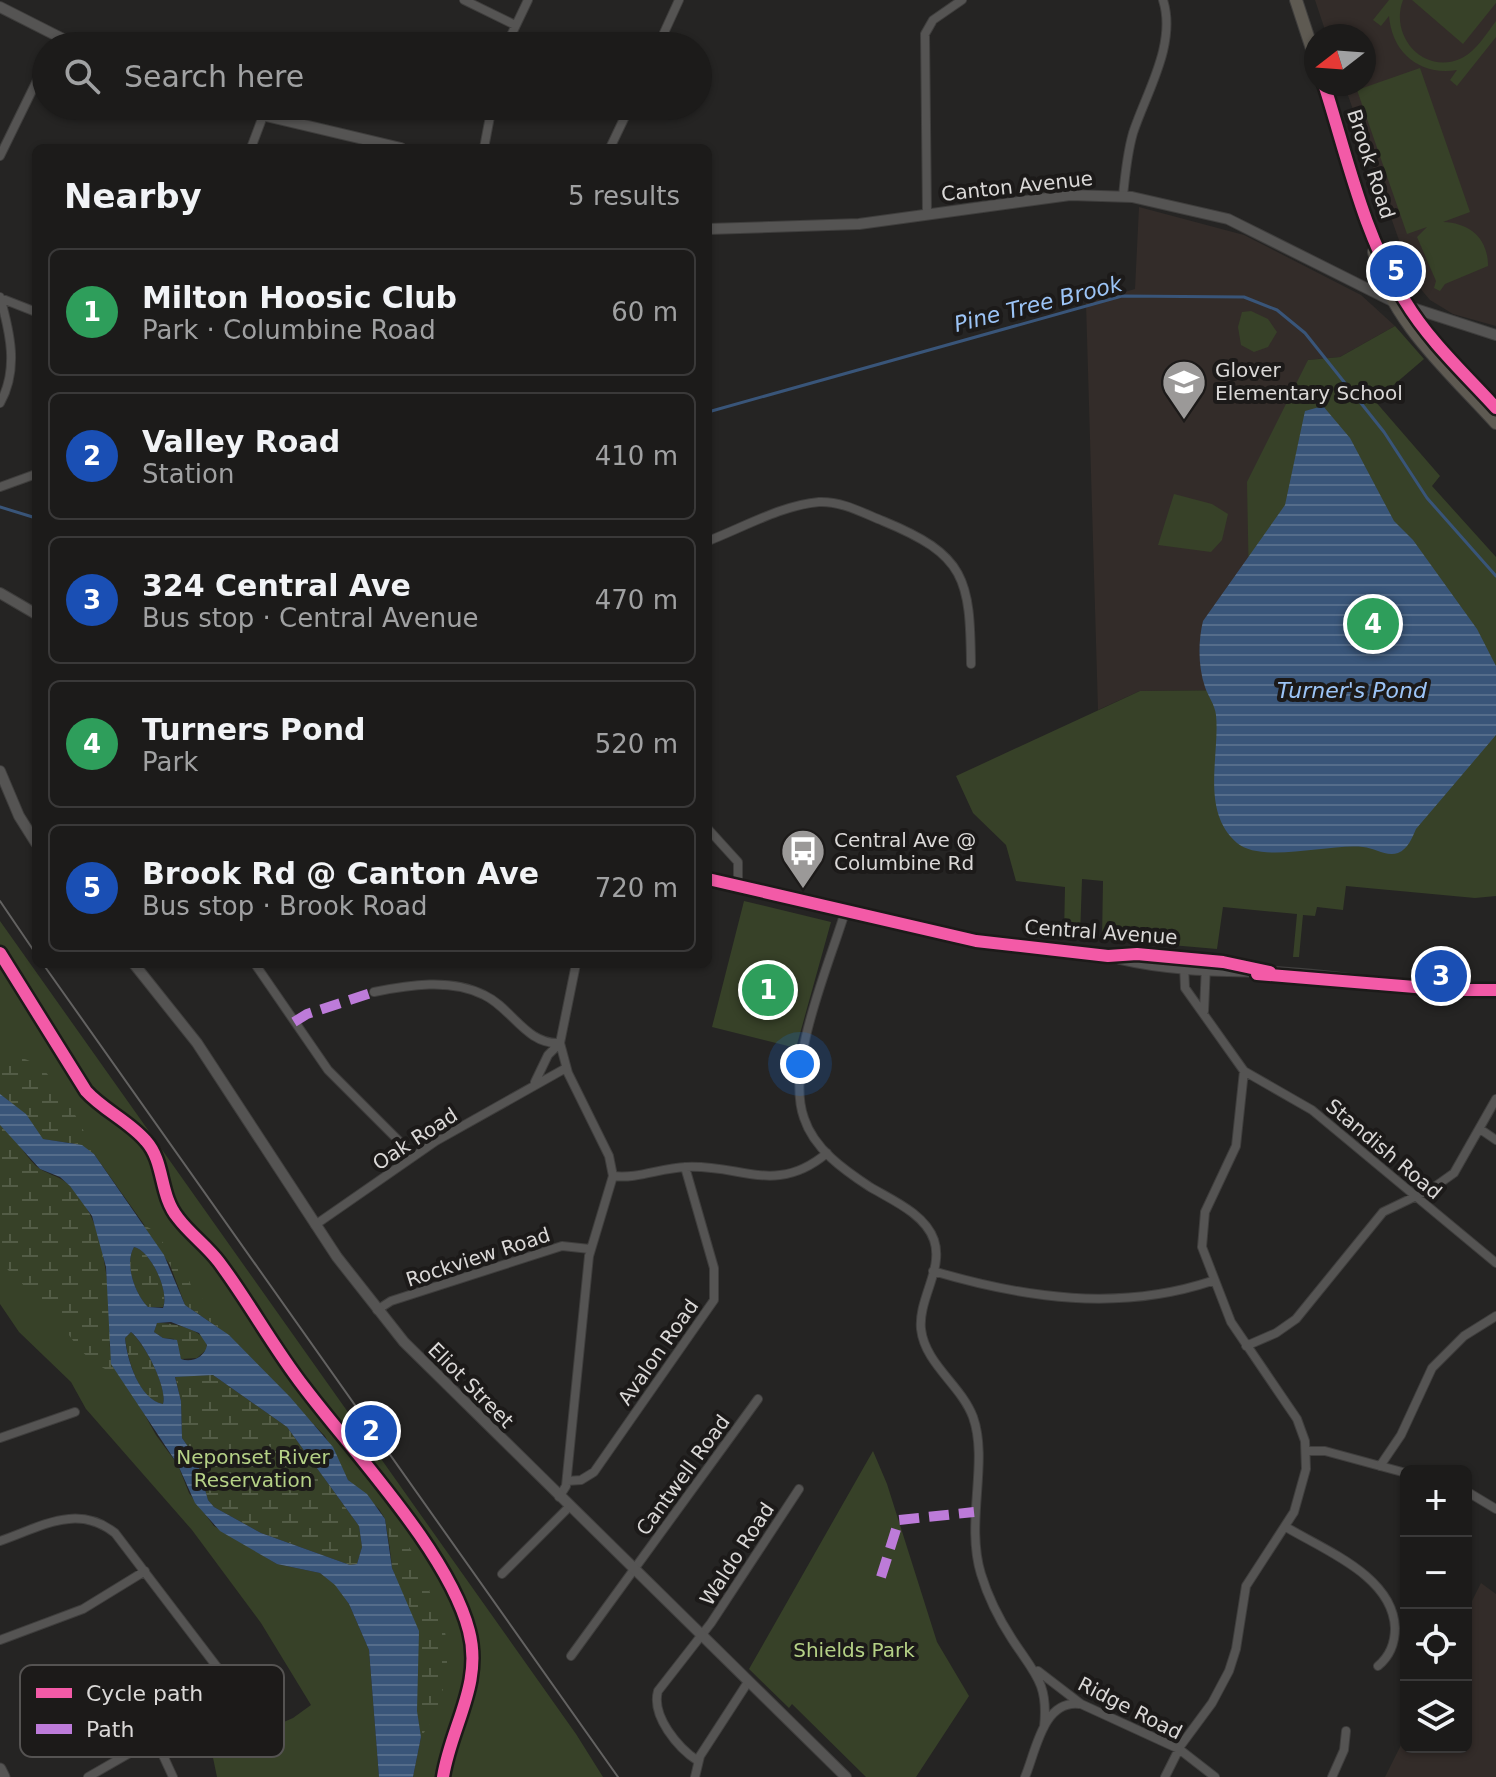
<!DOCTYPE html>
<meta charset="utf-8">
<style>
:root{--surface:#1c1b1a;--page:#252423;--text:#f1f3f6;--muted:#a0a1a2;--line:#3a3939;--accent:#9b9998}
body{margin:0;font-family:"DejaVu Sans",sans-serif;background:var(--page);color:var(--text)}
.controls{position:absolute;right:24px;bottom:24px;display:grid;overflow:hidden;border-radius:12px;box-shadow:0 2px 6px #0004}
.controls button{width:72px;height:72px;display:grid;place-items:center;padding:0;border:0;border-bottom:2px solid var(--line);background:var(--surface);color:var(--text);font:40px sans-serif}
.compass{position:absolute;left:1304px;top:24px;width:72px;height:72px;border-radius:50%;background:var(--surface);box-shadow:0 2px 6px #0004;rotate:253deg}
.you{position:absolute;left:800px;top:1064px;width:28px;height:28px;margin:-20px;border:6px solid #fff;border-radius:50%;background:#1a73e8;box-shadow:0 0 0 12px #1a73e833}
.badge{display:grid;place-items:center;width:52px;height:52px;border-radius:50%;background:var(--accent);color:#fff;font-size:26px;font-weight:700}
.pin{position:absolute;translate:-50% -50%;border:4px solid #fff;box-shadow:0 2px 8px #0006}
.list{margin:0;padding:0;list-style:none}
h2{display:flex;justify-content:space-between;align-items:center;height:104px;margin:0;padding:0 32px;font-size:34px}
h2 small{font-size:26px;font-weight:400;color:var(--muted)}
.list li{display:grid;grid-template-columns:52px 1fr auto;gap:24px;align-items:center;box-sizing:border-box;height:128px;margin:0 16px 16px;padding:0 16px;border:2px solid var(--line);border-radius:12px}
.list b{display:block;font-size:30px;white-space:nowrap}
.list p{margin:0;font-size:26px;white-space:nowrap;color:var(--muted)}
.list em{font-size:26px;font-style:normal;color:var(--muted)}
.icon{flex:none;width:44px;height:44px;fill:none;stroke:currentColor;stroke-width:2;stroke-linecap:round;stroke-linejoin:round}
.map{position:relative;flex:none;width:1496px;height:1777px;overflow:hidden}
.search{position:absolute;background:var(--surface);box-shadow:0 2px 6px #0004;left:32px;top:32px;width:680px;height:88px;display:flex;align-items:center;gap:20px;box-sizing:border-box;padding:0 28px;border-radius:44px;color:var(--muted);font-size:30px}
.panel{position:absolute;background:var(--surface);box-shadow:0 2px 6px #0004;left:32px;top:144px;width:680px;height:824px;border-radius:12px}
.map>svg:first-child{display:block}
</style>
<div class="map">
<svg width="1496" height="1777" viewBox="0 0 1496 1777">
<defs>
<pattern id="wetland-marsh" width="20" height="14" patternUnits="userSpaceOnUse" patternTransform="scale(2)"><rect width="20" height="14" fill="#374128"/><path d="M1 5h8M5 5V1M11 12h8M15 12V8" fill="none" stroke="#535c46"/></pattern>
<pattern id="water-rules" width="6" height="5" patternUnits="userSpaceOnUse" patternTransform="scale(2)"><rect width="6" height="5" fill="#395579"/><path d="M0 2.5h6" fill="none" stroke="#556d8b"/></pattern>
</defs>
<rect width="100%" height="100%" fill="#252423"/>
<path fill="#332c29" d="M1315,0H1496V326L1453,314L1430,300L1413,280L1344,84H1364V36H1327Z
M1139,207L1244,235L1361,295L1395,326L1340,357L1308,360L1251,690L1140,691L1098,710L1086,303L1135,289Z
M1481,1583L1496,1594V1777H1385L1406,1735V1747H1466V1613Z"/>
<path fill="#374128" d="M1389,0H1403C1389,36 1424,76 1462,58C1477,50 1486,34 1496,21V37L1457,86L1450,80L1457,70C1420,76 1392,53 1389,16L1381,26L1373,20Z
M1412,0H1496V3L1463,44Z
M1420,68L1470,212L1443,222C1470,223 1488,238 1488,266L1445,284L1440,291L1434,288L1436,281L1417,237L1427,227L1407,234L1357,90Z
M1251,311L1268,319L1277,332L1268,347L1254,352L1241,345L1238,327L1242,312Z
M1395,326L1424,359L1375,401L1440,476L1432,486L1496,557V896L1475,898L1346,886L1343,910L1317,907L1315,916L1303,915L1299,957H1293L1297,914L1223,907L1217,949L1102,939L1103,881L1082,879L1080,937L1064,935L1065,887L1016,881L1006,845L973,813L956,776L1140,691L1251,690L1247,482L1308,360L1340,357Z
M1174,494L1212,504L1228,514L1222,540L1211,552L1158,545Z
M744,901L831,922L796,1048L712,1027Z
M0,921L576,1734L603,1777H413L421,1737L385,1519L379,1509L348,1480L325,1436L213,1322L94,1154L29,1117L0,1094Z
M0,1125L132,1392L156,1435L178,1465L189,1493L214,1526L277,1564L320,1573L336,1585L349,1604L369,1650L379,1777H217L212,1753L293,1718L311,1705L261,1623L192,1530L86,1409L71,1382L19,1332L0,1304Z
M873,1451L887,1484L937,1642L969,1696L916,1777H866L792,1704L789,1708L749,1669Z"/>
<path fill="url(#wetland-marsh)" d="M0,1048C13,1056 28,1058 40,1067C57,1080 87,1133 94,1154L77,1144L42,1139L26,1115L0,1094Z
M0,1125C15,1136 23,1153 36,1166C45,1174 58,1175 68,1184C104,1219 105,1267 111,1314C113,1336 104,1352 116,1373C82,1363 71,1334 49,1309C33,1291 14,1280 0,1260Z
M142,1224L151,1229L182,1264L193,1290L215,1311L229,1335L185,1305L170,1265Z
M134,1247C150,1250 170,1291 163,1307H148C135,1294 124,1264 134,1247Z
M157,1323C174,1323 193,1327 206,1340L207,1349L197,1358L181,1359L174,1339L163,1338L154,1332Z
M131,1332C144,1343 168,1387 163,1404C138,1399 128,1360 125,1338Z
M213,1375L287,1427L359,1526L362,1547L357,1564L350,1565L261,1533L214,1507L208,1500L196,1458L182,1438L181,1401L175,1376Z
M388,1527C416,1545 426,1578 435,1609C437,1617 443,1624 445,1632C452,1666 442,1709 421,1737L417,1711L421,1661L416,1622L392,1568Z"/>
<path fill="url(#water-rules)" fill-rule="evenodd" d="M1323,406L1350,438L1394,521L1413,540L1477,629L1496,666V735L1416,829C1412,838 1408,849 1398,853C1386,857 1375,848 1363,847C1331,843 1262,864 1237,843C1200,811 1220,756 1216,715C1215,705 1208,696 1205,687C1198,666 1198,642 1203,621L1285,505L1305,411Z
M0,1094L26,1114L43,1139L82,1145L94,1154L164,1255L185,1305L229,1335L290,1397L333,1447L348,1480L367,1494L385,1519L392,1568L419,1631L417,1711L421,1737L413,1777H379L369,1650L349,1604L335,1585L320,1573L277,1564L220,1531L195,1503L178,1465L111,1364L106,1267L92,1216L70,1186L60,1177L40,1169L0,1125ZM134,1247C150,1250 170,1291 163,1308L148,1307C135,1294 124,1264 134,1247ZM171,1322L199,1333L207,1345C205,1357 192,1363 181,1359L177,1340L163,1338L154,1332L157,1323ZM131,1332C144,1342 168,1388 163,1404C139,1399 127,1360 125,1338ZM213,1375L287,1427L359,1526L362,1547L357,1564L350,1565L261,1533L214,1507L208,1500L196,1458L182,1438L181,1401L175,1377Z"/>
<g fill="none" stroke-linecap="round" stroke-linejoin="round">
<path stroke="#395579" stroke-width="3" d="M708,412L1122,296L1244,297L1277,310L1305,333L1384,432L1427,498L1496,576
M0,507L36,518"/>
<g stroke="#3f3e3d" stroke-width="10">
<path id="minor" d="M464,0L515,25
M506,46L528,0
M658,46L679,0
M251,148L263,116
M484,148L492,106
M610,148L630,106
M0,156L46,62
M1123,196C1125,175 1127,154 1133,133C1146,93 1177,44 1163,0
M927,214L925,34L933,20L962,0
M0,297C10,332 19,370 0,403
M0,298L36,312
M0,487L36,474
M708,541C742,528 782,505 819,502C842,501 863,513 883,521C966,555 970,579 971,664
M708,829L738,862V886
M845,912C829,965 785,1065 804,1118C814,1149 844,1170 870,1187C892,1200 925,1214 934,1240C944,1269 918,1299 921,1329C925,1364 961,1385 973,1417C989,1462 965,1522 981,1574C988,1597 999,1619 1012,1639C1034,1673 1049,1683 1044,1727
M255,964L328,1070L414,1156
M1184,965L1185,988L1244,1071L1312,1110L1496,1263
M374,992C408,985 451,978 484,995C512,1008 526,1045 560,1043
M1204,1011L1206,965
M535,1082L548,1055L559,1044
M1480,1129L1496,1140
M613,1176C638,1179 660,1168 686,1167C741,1164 776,1196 827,1153
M315,1225L436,1141L566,1068
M933,1271C1024,1298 1119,1312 1212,1281
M377,1310L391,1301L562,1246L590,1249
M1246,1346L1276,1333L1296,1319L1383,1212L1433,1188L1454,1173L1496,1099
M0,1438L75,1412
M1306,1451H1325L1406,1473
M1380,1466L1401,1435L1432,1368L1464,1336L1496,1316
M567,1481L581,1480L594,1472L714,1300V1268L685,1167
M1466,1491L1496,1509
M559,1497L566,1486L589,1256L613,1176L609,1156L568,1073L560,1043L576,964
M1286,1527C1324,1550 1393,1576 1395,1628C1395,1644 1390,1656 1378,1666
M0,1541C41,1527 77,1503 115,1533L227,1680L253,1727
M502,1574L569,1507
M0,1640L83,1609L145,1571
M571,1656L758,1399
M1038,1671L1081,1704L1179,1749L1215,1777
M155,1738L173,1777
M698,1761C678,1748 651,1716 658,1691L711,1623L799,1489
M88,1777L236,1692
M695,1777L700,1756L748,1682
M1025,1777C1036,1751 1043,1700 1079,1704
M1165,1777L1181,1745L1212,1703L1229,1671L1236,1649L1246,1586L1294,1512L1306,1469L1305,1441L1297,1419L1231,1322L1202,1247L1205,1212L1236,1146L1244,1071
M1332,1777L1344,1750L1346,1731"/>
</g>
<g stroke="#3f3e3d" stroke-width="12">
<path id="tertiary" d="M0,7L77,46
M224,106L401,148
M708,229L859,224L1070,195L1132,197L1228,219L1394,302L1496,335
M0,593L36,614
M0,771L19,816L36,843
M708,879L976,941L1108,956L1137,954L1223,962L1270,972
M1120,959C1170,971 1221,971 1271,972C1346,974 1421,995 1496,990
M134,964L197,1043L337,1257L404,1342L846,1777"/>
</g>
<g stroke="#3f3e3d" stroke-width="13">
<path id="secondary" d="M0,1769L4,1777"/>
</g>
<g stroke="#3f3e3d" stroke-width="14">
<path id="primary" d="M1296,0L1316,61
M1324,84C1347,156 1364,237 1405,301C1429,341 1465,374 1496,408
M1374,252C1390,321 1450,372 1496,423"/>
</g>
<use href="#minor" stroke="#555453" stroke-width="8"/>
<use href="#tertiary" stroke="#555453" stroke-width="10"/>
<use href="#secondary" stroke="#555453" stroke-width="11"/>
<use href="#primary" stroke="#5e5a52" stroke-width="12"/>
<path stroke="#636261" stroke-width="2" d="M0,901L36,954
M43,964L618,1777"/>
<path stroke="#bd7bd9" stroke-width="10" stroke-dasharray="20 10" stroke-linecap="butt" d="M294,1022L307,1014L374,992
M881,1577L899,1520L974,1512"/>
<g stroke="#1c1a19" stroke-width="17">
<path id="cycleway" d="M1324,84C1347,156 1364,237 1405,301C1429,341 1465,374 1496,408
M708,879L976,941L1108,956L1137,954L1223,962L1270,972
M0,953L86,1091C103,1110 129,1121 146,1141C165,1162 159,1195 178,1218C190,1234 207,1246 219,1262C249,1302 273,1347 304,1387C353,1452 449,1553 469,1631C483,1684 451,1726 443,1777
M1257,974L1451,990H1496"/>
</g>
<use href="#cycleway" stroke="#f35aa7" stroke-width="12"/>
</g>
<defs>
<g id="school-pin" transform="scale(2.3)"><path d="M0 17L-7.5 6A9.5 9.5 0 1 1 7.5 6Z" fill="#9b9998" stroke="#1c1a19"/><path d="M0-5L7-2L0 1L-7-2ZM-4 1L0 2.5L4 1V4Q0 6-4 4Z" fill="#fff"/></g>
<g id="bus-pin" transform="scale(2.3)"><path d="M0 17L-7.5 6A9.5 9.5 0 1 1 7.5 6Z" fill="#9b9998" stroke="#1c1a19"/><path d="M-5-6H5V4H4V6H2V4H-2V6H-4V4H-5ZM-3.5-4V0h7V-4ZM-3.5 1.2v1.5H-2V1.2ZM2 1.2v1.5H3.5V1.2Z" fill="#fff"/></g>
</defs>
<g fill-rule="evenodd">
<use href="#school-pin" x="1184" y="382"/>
<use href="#bus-pin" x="803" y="851"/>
</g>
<g text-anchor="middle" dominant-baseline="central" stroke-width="8" stroke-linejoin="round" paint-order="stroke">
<g font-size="20" fill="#dad8d7" stroke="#1c1a19">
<text transform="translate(1371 164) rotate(72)">Brook Road</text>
<text transform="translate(1017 186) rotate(-6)">Canton Avenue</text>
<text transform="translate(1101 932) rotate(4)">Central Avenue</text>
<text transform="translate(415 1139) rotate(-33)">Oak Road</text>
<text transform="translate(1384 1149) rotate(40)">Standish Road</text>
<text transform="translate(478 1257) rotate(-18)">Rockview Road</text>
<text transform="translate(658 1352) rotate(-55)">Avalon Road</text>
<text transform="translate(471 1385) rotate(45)">Eliot Street</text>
<text transform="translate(683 1475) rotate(-54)">Cantwell Road</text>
<text transform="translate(737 1554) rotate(-57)">Waldo Road</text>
<text transform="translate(1130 1708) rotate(27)">Ridge Road</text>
</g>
<g font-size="20" fill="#dad8d7" stroke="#1c1a19" text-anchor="start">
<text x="1215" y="370">Glover<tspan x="1215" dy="23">Elementary School</tspan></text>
<text x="834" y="840">Central Ave @<tspan x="834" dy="23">Columbine Rd</tspan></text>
</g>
<g font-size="20" fill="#b5d186" stroke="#1c1a19">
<text x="253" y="1457">Neponset River<tspan x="253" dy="23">Reservation</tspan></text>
<text x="854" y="1650">Shields Park</text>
</g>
<g font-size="22" font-style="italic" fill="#9cc4f6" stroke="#1c1a19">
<text transform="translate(1038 304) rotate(-14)">Pine Tree Brook</text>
<text x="1352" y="690">Turner's Pond</text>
</g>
</g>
<rect x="20" y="1665" width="264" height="92" rx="12" fill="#1c1a19" stroke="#555352" stroke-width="2"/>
<rect x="36" y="1688" width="36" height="10" fill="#f35aa7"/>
<rect x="36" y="1724" width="36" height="10" fill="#bd7bd9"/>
<g font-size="22" fill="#dad8d7">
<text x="86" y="1701">Cycle path</text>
<text x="86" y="1737">Path</text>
</g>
</svg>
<div class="controls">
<button>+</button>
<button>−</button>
<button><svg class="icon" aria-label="locate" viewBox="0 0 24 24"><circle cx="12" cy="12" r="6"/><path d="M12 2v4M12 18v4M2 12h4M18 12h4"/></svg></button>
<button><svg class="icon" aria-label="layers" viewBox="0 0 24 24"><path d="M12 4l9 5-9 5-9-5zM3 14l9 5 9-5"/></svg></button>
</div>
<svg class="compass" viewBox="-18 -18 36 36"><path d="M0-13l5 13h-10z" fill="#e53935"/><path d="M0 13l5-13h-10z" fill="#a0a1a2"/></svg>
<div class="you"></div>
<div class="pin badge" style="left:768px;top:990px;background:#2e9e5b">1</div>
<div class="pin badge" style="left:371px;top:1431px;background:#1a4fb4">2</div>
<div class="pin badge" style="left:1441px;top:976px;background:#1a4fb4">3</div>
<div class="pin badge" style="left:1373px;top:624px;background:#2e9e5b">4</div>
<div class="pin badge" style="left:1396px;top:271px;background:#1a4fb4">5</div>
<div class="search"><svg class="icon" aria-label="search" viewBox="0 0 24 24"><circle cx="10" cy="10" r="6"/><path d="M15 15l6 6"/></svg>Search here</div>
<section class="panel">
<h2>Nearby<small>5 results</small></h2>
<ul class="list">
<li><span class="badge" style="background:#2e9e5b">1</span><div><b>Milton Hoosic Club</b><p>Park · Columbine Road</p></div><em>60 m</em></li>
<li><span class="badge" style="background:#1a4fb4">2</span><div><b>Valley Road</b><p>Station</p></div><em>410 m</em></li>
<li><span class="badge" style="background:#1a4fb4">3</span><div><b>324 Central Ave</b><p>Bus stop · Central Avenue</p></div><em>470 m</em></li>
<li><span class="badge" style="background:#2e9e5b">4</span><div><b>Turners Pond</b><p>Park</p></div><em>520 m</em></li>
<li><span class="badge" style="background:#1a4fb4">5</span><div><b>Brook Rd @ Canton Ave</b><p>Bus stop · Brook Road</p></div><em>720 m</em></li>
</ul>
</section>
</div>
